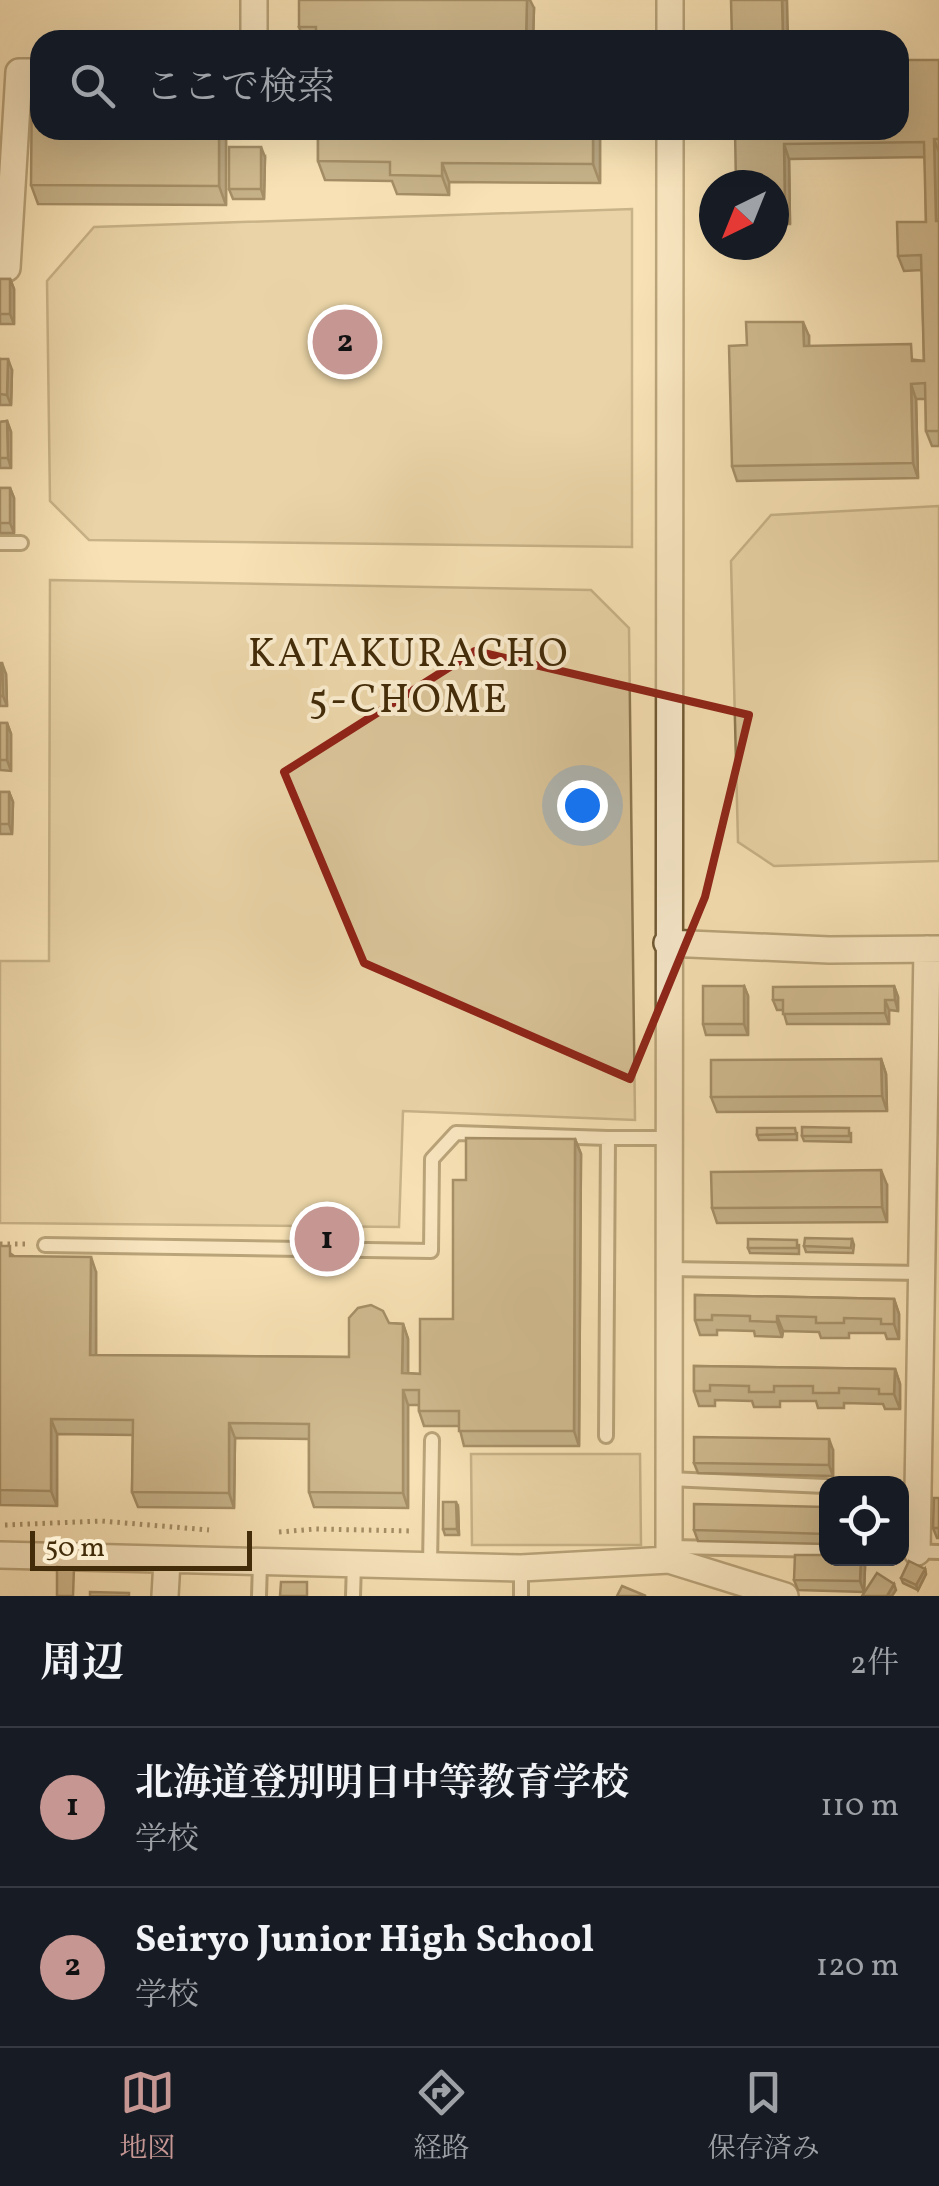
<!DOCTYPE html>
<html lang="ja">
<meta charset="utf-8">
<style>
:root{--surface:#171b24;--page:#242831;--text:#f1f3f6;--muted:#9ea1a6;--line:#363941;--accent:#c59692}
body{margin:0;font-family:Vollkorn,"Noto Serif JP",serif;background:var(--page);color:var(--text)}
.controls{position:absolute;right:30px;bottom:30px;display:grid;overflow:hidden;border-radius:20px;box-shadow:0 10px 40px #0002}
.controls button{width:90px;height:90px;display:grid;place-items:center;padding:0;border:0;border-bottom:2px solid var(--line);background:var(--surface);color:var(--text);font:50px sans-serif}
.compass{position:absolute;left:699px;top:170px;width:90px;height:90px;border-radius:50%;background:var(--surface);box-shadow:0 10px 40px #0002;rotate:223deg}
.scale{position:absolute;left:30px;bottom:25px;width:222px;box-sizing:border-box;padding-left:10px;border:5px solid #432c09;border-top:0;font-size:28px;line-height:35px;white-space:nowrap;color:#432c09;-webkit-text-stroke:8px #faeccf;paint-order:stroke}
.you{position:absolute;left:582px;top:805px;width:35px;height:35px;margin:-25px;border:8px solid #fff;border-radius:50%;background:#1a73e8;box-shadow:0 0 0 15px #1a73e833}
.badge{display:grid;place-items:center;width:65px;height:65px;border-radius:50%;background:var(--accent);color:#111;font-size:32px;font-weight:700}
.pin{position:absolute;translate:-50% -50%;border:5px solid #fff;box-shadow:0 2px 10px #0006}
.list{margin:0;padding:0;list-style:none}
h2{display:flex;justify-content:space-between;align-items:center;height:130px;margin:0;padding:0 40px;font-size:42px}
h2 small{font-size:32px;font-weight:400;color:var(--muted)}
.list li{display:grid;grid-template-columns:65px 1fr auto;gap:30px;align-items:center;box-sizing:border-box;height:160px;padding:0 40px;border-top:2px solid var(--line)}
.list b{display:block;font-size:38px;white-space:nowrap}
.list p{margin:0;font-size:32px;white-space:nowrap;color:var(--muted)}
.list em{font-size:32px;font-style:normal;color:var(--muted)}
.icon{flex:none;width:55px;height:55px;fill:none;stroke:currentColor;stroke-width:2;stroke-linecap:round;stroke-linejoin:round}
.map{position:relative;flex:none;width:939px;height:1596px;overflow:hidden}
.search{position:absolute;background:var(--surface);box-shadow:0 10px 40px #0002;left:30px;right:30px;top:30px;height:110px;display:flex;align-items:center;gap:25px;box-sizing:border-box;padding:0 35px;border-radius:30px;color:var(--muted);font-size:38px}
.sheet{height:450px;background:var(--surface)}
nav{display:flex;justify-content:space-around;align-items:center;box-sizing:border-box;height:140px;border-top:2px solid var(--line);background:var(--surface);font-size:28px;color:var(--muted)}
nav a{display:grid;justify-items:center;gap:5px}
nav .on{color:var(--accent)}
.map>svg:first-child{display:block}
</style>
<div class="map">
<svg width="939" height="1596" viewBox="0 0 939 1596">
<rect width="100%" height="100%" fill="#f8e2b5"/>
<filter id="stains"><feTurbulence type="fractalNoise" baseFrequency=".002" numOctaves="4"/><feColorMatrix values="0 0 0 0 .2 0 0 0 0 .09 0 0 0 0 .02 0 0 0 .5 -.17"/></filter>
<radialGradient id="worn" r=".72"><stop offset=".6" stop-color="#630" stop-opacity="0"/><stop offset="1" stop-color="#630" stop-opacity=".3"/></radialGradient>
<path fill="#d9c398" stroke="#8e7850" stroke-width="2.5" d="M632,209V547L89,540L50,501L47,281L94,227Z
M939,506V861L774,866L738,842L731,561L771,515Z
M50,580L591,590L629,628L635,1120L403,1111L399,1227L0,1223V961H49Z
M471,1454H640L641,1545H472Z"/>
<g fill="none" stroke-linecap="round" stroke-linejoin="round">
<g stroke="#705a34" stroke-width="18">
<path id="lane" d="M0,543H21
M45,1245L431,1251L432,1159L456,1133L608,1138
M668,1269L922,1273
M606,1436L608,1138H668
M669,1479L826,1486
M669,1547L826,1550
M902,1551L939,1552
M430,1566L432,1440
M521,1568V1596
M259,1596L260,1563
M353,1596L354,1564"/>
</g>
<g stroke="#705a34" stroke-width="30">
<path id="street" d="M254,40V0
M670,40V0
M0,269L7,268L19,72H40
M667,943L829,950L939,949
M917,1552L927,949
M0,1555L521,1568L669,1560L785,1596
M669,1560L670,130
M165,1596L167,1561"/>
</g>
<path stroke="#432c09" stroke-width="5" stroke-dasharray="2.5 5" stroke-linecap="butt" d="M0,1244H27
M5,1525L101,1521L209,1530
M279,1532L316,1529L413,1531"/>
<use href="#lane" stroke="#faeccf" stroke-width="12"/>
<use href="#street" stroke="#faeccf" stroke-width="25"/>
</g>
<path fill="#8a7854" stroke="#432c09" stroke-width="2.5" d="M534,8L533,40H304L299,27Z
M939,60V446H932L926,431V399H916L918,478L737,481L732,466L747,345L809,336V346L924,361L922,270L904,271L898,256L926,222L925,157L789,159L790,224H774V185L735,130Z
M40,130H600V183L449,182V195L397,194L392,181L325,180L318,161V133L226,131V205L38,204L31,185Z
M265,157L264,199H233L229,189Z
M0,279H10L14,289V324H0Z
M0,359L12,370L11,405H0Z
M7,421L11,432V468H0V422Z
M0,488H10L14,498V533H0Z
M0,663L6,674L7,706H0Z
M0,723H7L11,734V771L0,770Z
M0,792H9L13,802L12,834H0Z
M744,986L748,996V1035H706L703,1024Z
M894,986L898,997V1011L889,1010V1024H787L783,1010H777L773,1000Z
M881,1059L886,1074L887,1111L717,1112L711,1097Z
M797,1133V1140H759L757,1135Z
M851,1133V1142L804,1141L802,1136Z
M575,1139L581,1154L579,1446H464L459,1426H424L419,1411V1405H408V1508L314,1507L309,1492V1439L235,1438L234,1508L138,1507L132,1492L133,1435L57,1434V1506L0,1505V1246L14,1256L96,1272V1355L349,1357L389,1323L403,1324L408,1339V1373L420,1374L453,1319L466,1180Z
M887,1185V1222L717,1223L712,1208Z
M852,1239L854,1245L853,1253L806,1252L804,1246Z
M799,1245V1254L750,1253L748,1248Z
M695,1295L894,1299L899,1314V1339H887L885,1333H849V1338H821L819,1332L783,1331L782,1337L755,1336L754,1331L717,1330V1335H700L695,1320Z
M694,1366L895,1369L900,1384V1409H885L883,1404L844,1403V1408H818L816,1401H780V1407H754L752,1401L715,1400V1406H699L694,1391Z
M833,1450V1476L698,1473L694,1463Z
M939,1498V1538H937L933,1528Z
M458,1507L459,1535H445L443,1529Z
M826,1507V1544L698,1541L694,1530Z
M865,1567L864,1592L798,1590L794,1580Z
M925,1569L926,1574L918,1590L903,1583L901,1578Z"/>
<path fill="#716145" stroke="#432c09" stroke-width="2.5" d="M527,0H530L534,8L533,40H526Z
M782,0H787L788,40H783Z
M219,130H226V205L219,186Z
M593,130H600V183L593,164Z
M934,139L939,152V229L936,221Z
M784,144L789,159L790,224L785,209Z
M261,147L265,157L264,199L261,189Z
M442,163L449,182V195L442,176Z
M10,279L14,289V324L10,314Z
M803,322L809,336V361L804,346Z
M8,359L12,370L11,405L7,395Z
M911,384L916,399L918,478L913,463Z
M7,421L11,432V468L8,458Z
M10,488L14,498V533L10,523Z
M2,663L6,674L7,706L3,696Z
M7,723L11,734V771L7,760Z
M9,792L13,802L12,834L9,824Z
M744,986L748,996V1035L744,1024Z
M894,986L898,997V1011L895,1000Z
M885,1000L889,1010V1024L885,1013Z
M881,1059L886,1074L887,1111L882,1096Z
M575,1139L581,1154L579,1446L574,1431Z
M881,1170L887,1185V1222L882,1207Z
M91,1257L96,1272V1370L90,1355Z
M894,1299L899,1314V1339L894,1324Z
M777,1316L783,1331L782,1337L777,1322Z
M403,1324L408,1339V1388L402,1373Z
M895,1369L900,1384V1409L894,1394Z
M403,1390L408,1405V1508L403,1493Z
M51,1419L57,1434V1506L51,1491Z
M229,1423L235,1438L234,1508L229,1493Z
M829,1439L833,1450V1476L829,1465Z
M456,1502L458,1507L459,1535L457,1529Z
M861,1558L865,1567L864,1592L860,1581Z
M925,1569L926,1574L918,1590L916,1585Z
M894,1584L896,1590L892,1596H887Z"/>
<path fill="#a18b62" stroke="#432c09" stroke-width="2.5" d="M299,0H527L526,40H316V27H299Z
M731,0H782L783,40H732Z
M899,60H939V139H934L936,221H939V431H926L925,383L911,384L913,463L732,466L729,346L747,345L746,322H803L804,346L911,344L912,361H924L921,255L898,256L897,222H926L924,142L784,144L785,209H774V185H736L735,130H899Z
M32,74H40V130H219V186L31,185Z
M318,130H593V164L442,163V176L390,175V162L318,161Z
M229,147H261V189H229Z
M0,279H10V314H0Z
M0,359H8L7,395L0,394Z
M7,421L8,458H0V422Z
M0,488H10V523H0Z
M0,663H2L3,696H0Z
M0,723H7V760H0Z
M0,792H9V824H0Z
M703,986H744V1024H703Z
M894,986L895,1000H885V1013L783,1014V1000H773V987Z
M881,1059L882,1096L711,1097V1060Z
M802,1127L849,1128V1136H802Z
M757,1128H795L796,1134L757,1135Z
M466,1138L575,1139L574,1431H459V1411H419V1390H403V1493L309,1492V1424L229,1423V1493L132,1492L133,1420L51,1419V1491L0,1490V1246H10V1256L91,1257L90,1355L349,1357V1318L358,1308L371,1305L383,1311L389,1323L403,1324L402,1373L420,1374V1319H453V1180H466Z
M881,1170L882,1207L712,1208L711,1172Z
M805,1238L852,1239L851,1248L804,1246Z
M748,1239L797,1240V1248H748Z
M695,1295L894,1299V1324H881V1319L844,1318V1323H816V1317L777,1316V1322L750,1321V1316L712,1315V1320H695Z
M694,1366L895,1369L894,1394H879V1389L839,1388V1393H813V1386H774V1392H749V1386L710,1385V1391H694Z
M694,1437L829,1439V1465L694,1463Z
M934,1498H939V1528H933Z
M443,1502H456L457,1529H443Z
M694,1504L826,1507V1534L694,1530Z
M795,1555H826V1558H861L860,1581L794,1580Z
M909,1561L925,1569L916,1585L901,1578Z
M57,1567L74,1568L73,1596H57Z
M877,1573L894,1584L887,1596H862Z
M281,1582H307V1596H280Z
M622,1586L646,1596H617Z
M90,1592L129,1593V1596H90Z"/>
<path d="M0 0H939V1596H0ZM475,651L749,715L705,897L630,1079L364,963L284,772Z" fill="#f8e2b5" fill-opacity=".55" fill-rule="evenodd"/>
<path fill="none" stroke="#8f2418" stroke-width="8" stroke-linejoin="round" d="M475,651L749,715L705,897L630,1079L364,963L284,772Z"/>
<g text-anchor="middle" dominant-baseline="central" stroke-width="8" stroke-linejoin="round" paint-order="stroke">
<g font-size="40" letter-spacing="2.5" fill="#432c09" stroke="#faeccf">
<text x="409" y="656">KATAKURACHO<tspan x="409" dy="46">5-CHOME</tspan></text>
</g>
</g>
<rect width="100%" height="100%" filter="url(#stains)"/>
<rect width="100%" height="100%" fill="url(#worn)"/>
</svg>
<div class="controls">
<button><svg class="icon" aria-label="locate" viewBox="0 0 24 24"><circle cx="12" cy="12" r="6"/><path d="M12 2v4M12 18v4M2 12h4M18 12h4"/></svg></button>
</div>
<svg class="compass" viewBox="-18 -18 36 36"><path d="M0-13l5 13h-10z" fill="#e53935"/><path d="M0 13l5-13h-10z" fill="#9ea1a6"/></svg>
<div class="scale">50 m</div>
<div class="you"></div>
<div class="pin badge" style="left:327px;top:1239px">1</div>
<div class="pin badge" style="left:345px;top:342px">2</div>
<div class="search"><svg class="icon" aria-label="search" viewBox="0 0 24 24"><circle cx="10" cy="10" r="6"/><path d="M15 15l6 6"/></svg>ここで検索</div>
</div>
<section class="sheet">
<h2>周辺<small>2件</small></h2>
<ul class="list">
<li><span class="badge">1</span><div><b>北海道登別明日中等教育学校</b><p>学校</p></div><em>110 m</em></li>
<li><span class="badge">2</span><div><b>Seiryo Junior High School</b><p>学校</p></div><em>120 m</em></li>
</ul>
</section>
<nav>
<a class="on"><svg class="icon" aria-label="map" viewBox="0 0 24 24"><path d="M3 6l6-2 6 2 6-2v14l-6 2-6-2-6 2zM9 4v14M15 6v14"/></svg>地図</a>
<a><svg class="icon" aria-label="directions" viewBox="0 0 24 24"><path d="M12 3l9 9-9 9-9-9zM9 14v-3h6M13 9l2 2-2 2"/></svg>経路</a>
<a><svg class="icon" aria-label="saved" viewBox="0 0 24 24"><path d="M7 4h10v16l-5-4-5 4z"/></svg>保存済み</a>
</nav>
